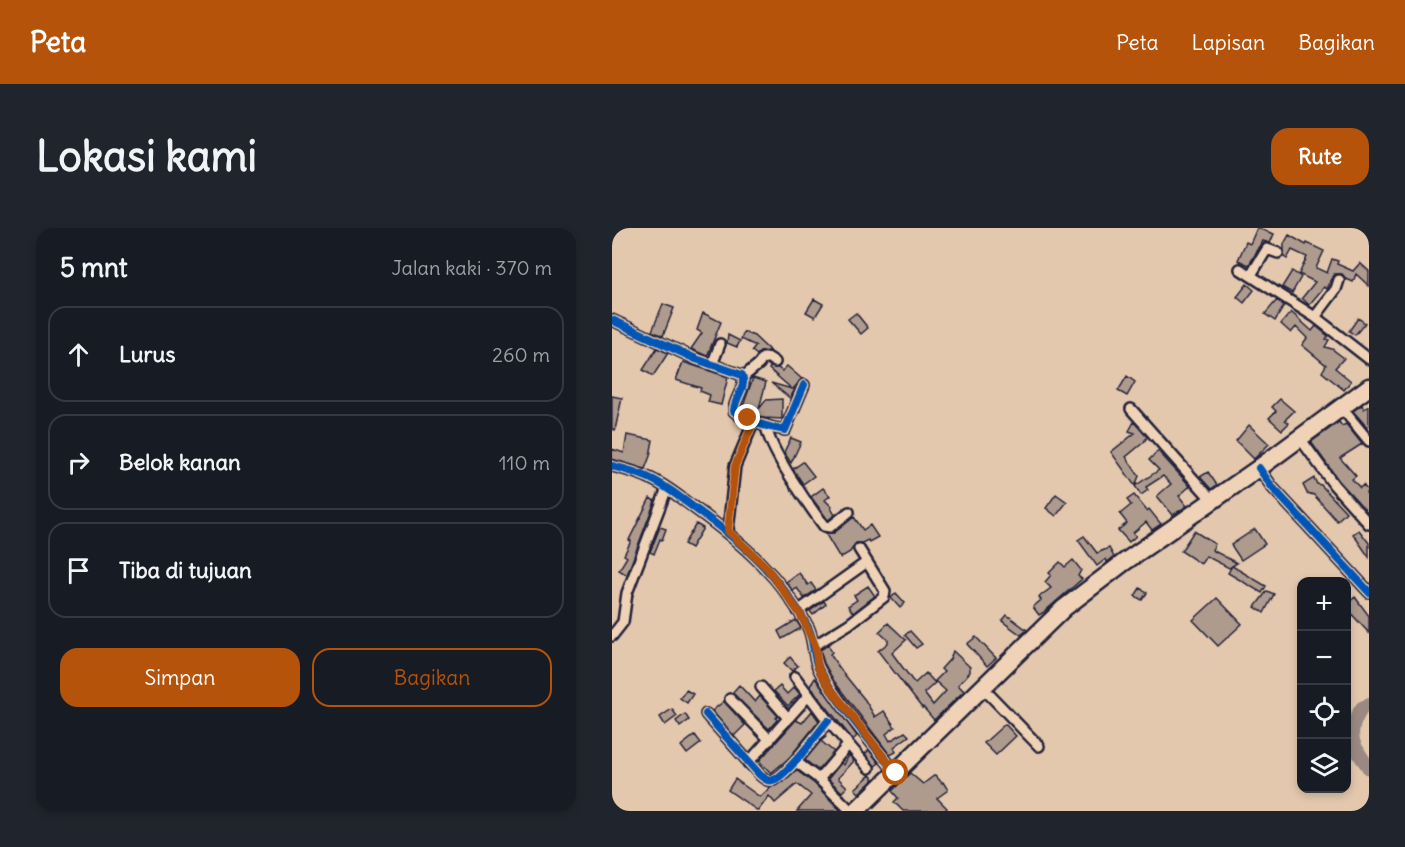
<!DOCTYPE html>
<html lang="id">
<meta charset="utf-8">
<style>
:root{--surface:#171b24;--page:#20242c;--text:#f1f3f6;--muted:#9ea1a6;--line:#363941;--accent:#b45309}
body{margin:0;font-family:Delius,sans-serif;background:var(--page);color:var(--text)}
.controls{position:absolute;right:18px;bottom:18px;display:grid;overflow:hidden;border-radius:12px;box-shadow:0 3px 9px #0003}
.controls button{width:54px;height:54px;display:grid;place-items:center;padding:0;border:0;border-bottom:2px solid var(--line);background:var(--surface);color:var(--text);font:30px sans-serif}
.stop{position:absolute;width:18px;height:18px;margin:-14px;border:4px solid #b45309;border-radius:50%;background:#fff}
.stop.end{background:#b45309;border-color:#fff;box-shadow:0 2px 6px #0008}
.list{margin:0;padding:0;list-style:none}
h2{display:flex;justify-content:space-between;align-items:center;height:78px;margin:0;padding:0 24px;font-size:26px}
h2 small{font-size:20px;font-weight:400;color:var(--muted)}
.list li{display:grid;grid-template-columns:39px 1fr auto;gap:18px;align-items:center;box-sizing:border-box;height:96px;margin:0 12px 12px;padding:0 12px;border:2px solid var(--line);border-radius:18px}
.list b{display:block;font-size:22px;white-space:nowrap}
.list em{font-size:20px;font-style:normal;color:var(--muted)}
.actions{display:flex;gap:12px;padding:18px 24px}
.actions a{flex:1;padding:14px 0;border:2px solid var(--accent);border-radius:18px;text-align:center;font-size:21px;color:var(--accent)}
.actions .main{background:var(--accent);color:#fff}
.icon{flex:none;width:33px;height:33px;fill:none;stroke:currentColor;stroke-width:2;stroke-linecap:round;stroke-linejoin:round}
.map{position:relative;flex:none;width:757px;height:583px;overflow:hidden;border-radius:18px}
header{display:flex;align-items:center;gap:36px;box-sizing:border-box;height:84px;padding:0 30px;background:var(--accent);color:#fff}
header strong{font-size:28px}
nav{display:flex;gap:33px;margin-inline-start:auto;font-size:21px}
.intro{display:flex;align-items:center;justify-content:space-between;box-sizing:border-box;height:144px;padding:0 36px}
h1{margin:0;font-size:42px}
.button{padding:15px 27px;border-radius:18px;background:var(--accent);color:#fff;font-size:21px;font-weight:700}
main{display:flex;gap:36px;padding:0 36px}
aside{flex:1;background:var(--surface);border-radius:18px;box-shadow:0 3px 9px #0003}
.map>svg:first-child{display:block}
</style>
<header>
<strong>Peta</strong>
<nav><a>Peta</a><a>Lapisan</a><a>Bagikan</a></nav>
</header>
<div class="intro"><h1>Lokasi kami</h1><a class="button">Rute</a></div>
<main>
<aside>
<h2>5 mnt<small>Jalan kaki · 370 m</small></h2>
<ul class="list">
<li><svg class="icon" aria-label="ahead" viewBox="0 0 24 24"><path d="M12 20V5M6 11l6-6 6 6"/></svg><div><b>Lurus</b></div><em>260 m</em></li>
<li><svg class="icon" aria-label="right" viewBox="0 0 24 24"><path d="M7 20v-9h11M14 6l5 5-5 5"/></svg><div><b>Belok kanan</b></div><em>110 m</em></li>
<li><svg class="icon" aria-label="arrive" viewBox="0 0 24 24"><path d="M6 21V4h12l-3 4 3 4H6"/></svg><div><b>Tiba di tujuan</b></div></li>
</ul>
<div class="actions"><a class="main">Simpan</a><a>Bagikan</a></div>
</aside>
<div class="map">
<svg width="757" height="583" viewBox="0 0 757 583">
<rect width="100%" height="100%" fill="#e4c8ae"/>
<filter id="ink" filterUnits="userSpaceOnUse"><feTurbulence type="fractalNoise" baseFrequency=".0167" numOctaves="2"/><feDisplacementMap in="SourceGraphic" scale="12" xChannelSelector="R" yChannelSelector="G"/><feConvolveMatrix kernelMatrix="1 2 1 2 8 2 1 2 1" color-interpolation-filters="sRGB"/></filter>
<g filter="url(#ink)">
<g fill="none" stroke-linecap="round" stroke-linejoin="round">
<path stroke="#9a8982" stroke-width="14" d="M757,477L750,480C732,506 741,518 757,540"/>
</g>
<path fill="#ae9b8e" stroke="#22223b" stroke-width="1.5" d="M645,0L662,6L658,15L651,13L637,37L626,32L634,14L638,16Z
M677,7L694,17L695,15L712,23L704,40L715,45L720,31L726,33L725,36L741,43L748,35L757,43V58L744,46L741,54L734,51L730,46H722L715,61L712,59L697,77L690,70L703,54L687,46L695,29L680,22L675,31L672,29V16Z
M680,43L689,49L680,65L670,59Z
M635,56L642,62L632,75L625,69Z
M202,71L211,76L203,89L194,84Z
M665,72L672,78L663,93L653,86Z
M51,76L62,80L51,108L40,103Z
M679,84L700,103L704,98L716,108L714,111L717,112L713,119L720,121L732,130L723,140L739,153L732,162L710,144L714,137L690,117L695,110L684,99L679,105L669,96Z
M91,85L109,94L95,128L79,121L90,105L85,102Z
M244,85L256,100L249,106L236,91Z
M746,90L753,95L743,107L737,103Z
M132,104L142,108L158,123L148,124L145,127L140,123L144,118L129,111Z
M116,107L128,113L125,119L115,115Z
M45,120L56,125L41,148L31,142Z
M71,134L116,149L109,177L96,174L98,167L88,163L89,160L64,152Z
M175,138L190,151L181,161H183L178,170L159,155L180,161L157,141L158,139L166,140L170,143Z
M515,148L523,154L515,168L506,163Z
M141,150L154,154L147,181L154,172L170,171V191L152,190L130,181Z
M0,168L10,170L3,202L0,201Z
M668,171L682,183L673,192L677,195L670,202L657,190L664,183L660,179Z
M750,177L752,181L757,178V198L755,199L741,183Z
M522,194L535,209L532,214L514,229L527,248L523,258L499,224L523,205L517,203Z
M727,194L730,198L734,196L750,216L728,230L744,248L740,251L748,260L751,257L756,263L754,265L757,269V286L727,253L699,214Z
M637,197L657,216L642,231L624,213Z
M15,207L41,212L38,228L33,241L0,231V221L12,225Z
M179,210L189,214L179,235L172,224Z
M546,223L578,258L567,268L575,278L561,287L545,268L559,256L551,248L534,259L536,262L529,267L523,258L547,242L537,232Z
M191,234L202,248L191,256L181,241Z
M596,244L605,257L599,261L588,249Z
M702,250L705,256L709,257L734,284L725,293L702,267L695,265L691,257Z
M211,260L218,268L213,272L220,279L219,280L223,287L216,292L199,269Z
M444,266L455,274L444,288L434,280Z
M522,267L535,283L537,281L549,296L540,302L534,294L521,305L524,308L517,314L506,302L515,295L508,286L519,277L515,272Z
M38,270L43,273L15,347L7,342L15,329L12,327L19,313L17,312Z
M242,289L251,302L258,297L266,309L257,314L256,312L250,315H244L238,324L228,330L213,305H222Z
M84,296L91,300L79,320L72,316Z
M48,299L54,301L50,312L48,311L42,326L38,324Z
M643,301L653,316L629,332L619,317Z
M747,302L757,315V329L741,306Z
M582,303L603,316L600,322L625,335L620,338L654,358L650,365L616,345L620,338L617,340L594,328L589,336L569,323Z
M472,308L485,325L497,320L502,329L495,334L494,331L485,338L466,312Z
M461,332L469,342L466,348L470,351L432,384L427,387L421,379L429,372L427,369L439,360L433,354L439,347L437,345L448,334L453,339Z
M187,345L196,357L199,355L204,362L192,370L185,360L181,363L174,354Z
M256,358L263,368L241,385L236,378L245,372L242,367Z
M528,360L535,365L530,372L523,368Z
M655,363L662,366L652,385L643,379Z
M284,365L293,375L288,380L279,370Z
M743,369L757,388V405L735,381V376Z
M605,370L630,396L606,418L581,392Z
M212,373L214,376L201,387L198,383Z
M395,387L415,402L409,407L390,393Z
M184,392L189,400L170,411L166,403Z
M276,395L294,412L280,425L300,452L303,455L314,445L323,455L312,465L321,477L334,463L323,453L332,444L329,441L338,431L341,423L358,439V444L346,457L352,463L322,492L311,479L310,480L266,423L276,415V412L267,404Z
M298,403L310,416L304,420L293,407Z
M364,409L384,430L375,438L355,416Z
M216,417L220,424L218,426L228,441L253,472L263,489L272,483L283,499L274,506L278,513L293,504L297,508L282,519L284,524L278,527L222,453L212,435L208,422Z
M178,429L186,438L180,443L172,435Z
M203,450L245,508L241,512L198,458Z
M127,457L143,474L148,468L166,488L164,490L165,492L157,501L120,465Z
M168,458L175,466L182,459L188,466L176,478L162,463Z
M74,462L81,466L75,475L68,470Z
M112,473L133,497L122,508L100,483Z
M60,481L65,488L53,497L48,489Z
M200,483L207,493L177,530L159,545L147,533L184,492L190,495Z
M73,486L77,492L68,499L64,493Z
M393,496L404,508L384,527L372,515Z
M83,507L89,515L75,526L69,518Z
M213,508L214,509L209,513L222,524L206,542L193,532Z
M257,522L267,535L263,538L253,526Z
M237,527L242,533L226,550L235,559L230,564L216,551L229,535L232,537Z
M184,542L203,556L229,583H185L199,567L185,556L163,575L157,568L146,583L116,562L123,551L148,569L159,559L171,554Z
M298,545L311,556L323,547L330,555L331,554L336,562L325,570L335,580L333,583H291L282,574L286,570L280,563Z
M258,547L262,551L247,565L243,561Z"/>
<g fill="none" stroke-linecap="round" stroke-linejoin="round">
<g stroke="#22223b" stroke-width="14">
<path id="street" d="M628,41L703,89L757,131
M639,47L655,21L666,25
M703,89L724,61L727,52
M0,92L84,131L130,147C135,160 122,170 122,183C132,193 159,200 173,202L192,157
M100,137L108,116
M131,149L147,136L151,130H157L163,134
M729,179L757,213
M519,181L600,272
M154,197C156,220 197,278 212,298L218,299L237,284
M687,209L722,257L757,296
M0,238C12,241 24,244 35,249C52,256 66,268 81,279C127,312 169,348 196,399C203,413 200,430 208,443C228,479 258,512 284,545
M647,240L660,259L757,364
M116,303L123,238L142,193
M186,383L255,334
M0,408L11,394L15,365L55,260
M203,417L237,396L272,369L273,363L247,321
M183,449L216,493L257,540
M149,459L176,490
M370,459L427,518
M118,471L158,512
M94,486L148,547C152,550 155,554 161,552C175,548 205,506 216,493
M183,533L207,551L239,583
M136,535L197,467
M207,551L236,517"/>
</g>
<g stroke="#22223b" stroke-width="21">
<path id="highway" d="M244,583L452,380L511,335L647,240L757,159"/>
</g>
<use href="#street" stroke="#f0d3b6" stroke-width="9"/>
<use href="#highway" stroke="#f0d3b6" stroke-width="16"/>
<g stroke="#f0d3b6" stroke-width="11">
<path id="cycleway" d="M0,92L84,131L130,147C135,160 122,170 122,183C132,193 159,200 173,202L192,157
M0,238C12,241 24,244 35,249C52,256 66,268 81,279C127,312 169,348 196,399C203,413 200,430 208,443C228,479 258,512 284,545
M647,240L660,259L757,364
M94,486L148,547C152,550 155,554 161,552C175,548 205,506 216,493"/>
</g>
<use href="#cycleway" stroke="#0057b8" stroke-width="8"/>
</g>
</g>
<g fill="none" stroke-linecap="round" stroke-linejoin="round" filter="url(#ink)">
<path stroke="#b45309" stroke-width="8" d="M136,190L142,193L123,238L116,303L155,340L189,387L203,417L206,440L218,460L284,545"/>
</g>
</svg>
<div class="controls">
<button>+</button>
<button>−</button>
<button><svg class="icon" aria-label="locate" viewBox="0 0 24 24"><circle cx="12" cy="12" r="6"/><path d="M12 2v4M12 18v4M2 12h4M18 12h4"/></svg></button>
<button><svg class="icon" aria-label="layers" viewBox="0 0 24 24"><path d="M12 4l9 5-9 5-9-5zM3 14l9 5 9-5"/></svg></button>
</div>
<div class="stop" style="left:284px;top:545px"></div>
<div class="stop end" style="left:136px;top:190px"></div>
</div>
</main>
